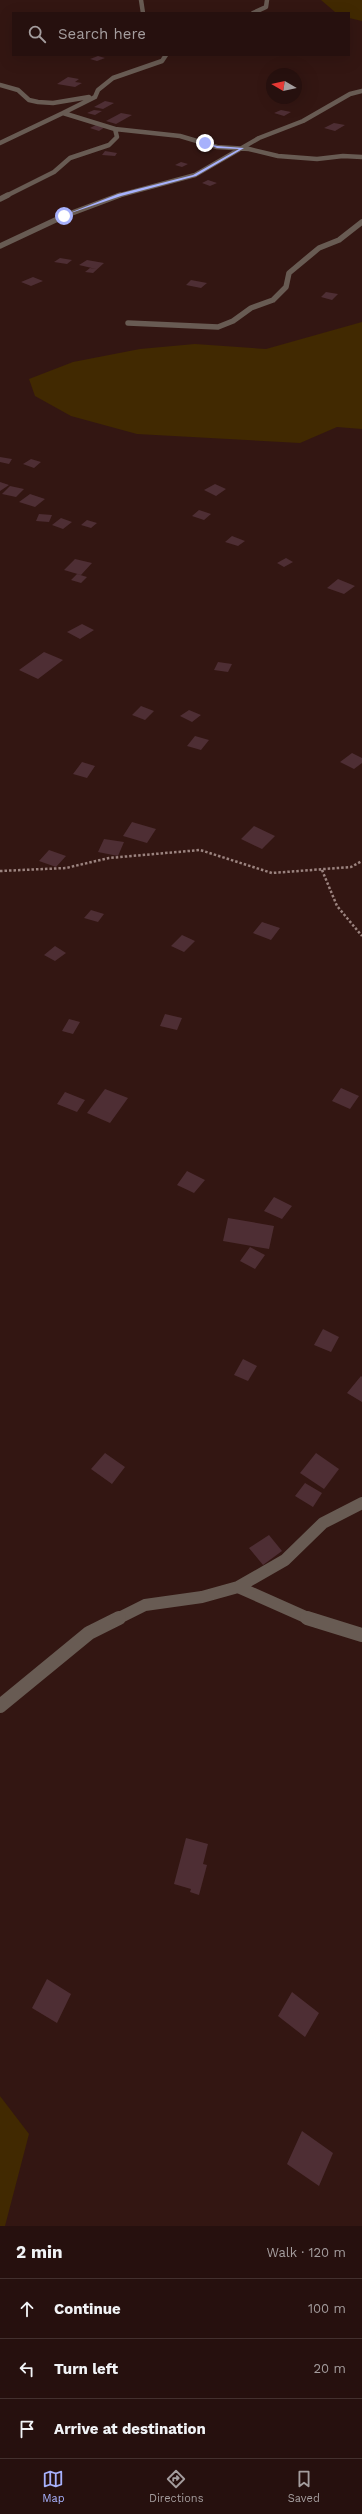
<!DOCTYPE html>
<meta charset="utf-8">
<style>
:root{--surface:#26100e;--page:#321e1c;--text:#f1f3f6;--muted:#a49d9e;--line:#42302e;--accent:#a7b1fc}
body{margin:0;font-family:"Work Sans",sans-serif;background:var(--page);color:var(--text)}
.compass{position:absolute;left:266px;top:68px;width:36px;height:36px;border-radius:50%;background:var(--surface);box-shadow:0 4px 16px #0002;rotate:279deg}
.stop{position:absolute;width:12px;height:12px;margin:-9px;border:3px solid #a7b1fc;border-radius:50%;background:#fff}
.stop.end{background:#a7b1fc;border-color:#fff;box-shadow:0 1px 4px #0008}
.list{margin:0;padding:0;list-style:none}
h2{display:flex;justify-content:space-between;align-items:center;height:52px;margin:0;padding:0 16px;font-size:17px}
h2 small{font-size:13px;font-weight:400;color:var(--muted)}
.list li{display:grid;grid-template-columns:26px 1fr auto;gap:12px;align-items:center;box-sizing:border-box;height:60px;padding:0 16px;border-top:1px solid var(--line)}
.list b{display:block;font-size:15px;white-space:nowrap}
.list em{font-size:13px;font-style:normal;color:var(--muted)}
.icon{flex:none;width:22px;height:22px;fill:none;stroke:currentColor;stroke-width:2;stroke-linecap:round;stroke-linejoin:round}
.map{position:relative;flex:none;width:362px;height:2226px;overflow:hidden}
.search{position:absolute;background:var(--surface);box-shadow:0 4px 16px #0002;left:12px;right:12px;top:12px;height:44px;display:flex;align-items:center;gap:10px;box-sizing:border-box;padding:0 14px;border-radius:0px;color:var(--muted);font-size:15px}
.sheet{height:232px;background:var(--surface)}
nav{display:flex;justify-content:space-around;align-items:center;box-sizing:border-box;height:56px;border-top:1px solid var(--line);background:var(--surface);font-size:11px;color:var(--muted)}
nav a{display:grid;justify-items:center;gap:2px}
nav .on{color:var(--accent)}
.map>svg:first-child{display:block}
</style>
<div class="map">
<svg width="362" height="2226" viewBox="0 0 362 2226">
<rect width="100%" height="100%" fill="#331612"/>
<path fill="#412901" d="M321,0H362V21L349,18V13L335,12Z
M362,322V429L337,427L300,443L137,434L71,416L35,396L29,379L73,362L140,349L195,344L266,349Z
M0,2096L29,2134L5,2226H0Z"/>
<path fill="#4e2e34" d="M98,56L105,58L97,61L90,59Z
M68,77L79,79L75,82L82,83L75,87L57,84Z
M105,101L114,103L103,109L94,107Z
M94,110L102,111L95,115L87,113Z
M281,110L291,112L284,116L274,113Z
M121,113L132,115L116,124L106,121Z
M334,123L345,125L335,131L324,128Z
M96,125L105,127L99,131L90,128Z
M105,151L117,153L115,156L102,155Z
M181,162L188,164L182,167L175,165Z
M208,180L217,183L210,186L202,183Z
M60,258L72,260L67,264L54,262Z
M87,260L104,263L93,273L85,272L90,268L96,269L79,265Z
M33,277L43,281L31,286L21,282Z
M191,280L207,283L201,288L186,285Z
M326,292L338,294L332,300L321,297Z
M0,457L12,459L9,464L0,462Z
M31,459L41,462L34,468L23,464Z
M0,482L9,485L0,491Z
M215,484L226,489L216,496L204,490Z
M10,486L24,489L16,497L2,494Z
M30,494L45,499L35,507L19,502Z
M199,510L211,514L204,520L192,516Z
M39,514L52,515L49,522L36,521Z
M61,518L72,522L63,529L52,525Z
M87,520L97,523L91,528L81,525Z
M232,536L245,541L238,546L225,542Z
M286,558L293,562L284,567L277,563Z
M75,559L92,563L81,575L64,570Z
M77,574L87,577L81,583L71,580Z
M338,579L355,586L344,594L327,588Z
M82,624L94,630L80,639L67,632Z
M44,652L63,660L38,679L19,670Z
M218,662L232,664L228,672L214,670Z
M141,706L154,711L145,720L132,715Z
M189,710L201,715L192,722L180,716Z
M195,736L209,740L201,750L187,746Z
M352,753L362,758V763L354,769L340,762Z
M82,762L95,766L87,778L73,774Z
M132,822L156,829L147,843L123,836Z
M254,826L275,836L262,849L241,839Z
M104,839L124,842L118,856L98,852Z
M49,850L66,856L56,867L39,861Z
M91,910L104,914L98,922L84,918Z
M262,922L280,928L271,940L253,933Z
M182,935L195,941L184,952L171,946Z
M55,946L66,953L55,961L44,955Z
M165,1014L182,1018L177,1030L160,1026Z
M69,1019L80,1022L73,1034L62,1031Z
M341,1088L359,1096L350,1109L332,1101Z
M105,1089L128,1098L110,1123L87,1113Z
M65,1092L85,1100L77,1112L57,1104Z
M187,1171L205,1180L194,1193L177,1185Z
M274,1197L292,1206L282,1219L264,1211Z
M228,1218L274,1226L269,1249L223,1241Z
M250,1247L265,1255L255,1269L240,1261Z
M323,1329L339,1337L331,1352L314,1345Z
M243,1359L257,1366L248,1381L234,1375Z
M361,1376L362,1377V1402L347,1393Z
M105,1453L125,1467L112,1484L91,1469Z
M316,1453L339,1469L324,1489L300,1473Z
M305,1483L322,1493L313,1507L295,1496Z
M269,1535L282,1551L263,1565L249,1548Z
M186,1838L208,1844L203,1864L207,1865L199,1895L190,1892L191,1889L174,1884Z
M47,1979L71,1994L57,2023L32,2008Z
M292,1992L319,2013L305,2037L278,2016Z
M302,2131L333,2153L319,2186L287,2164Z"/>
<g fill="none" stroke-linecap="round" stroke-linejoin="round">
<path stroke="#9b837f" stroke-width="2.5" stroke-dasharray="2.5 2" stroke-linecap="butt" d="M322,870L337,906L362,936
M0,871L66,868L109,858L200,850L272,873L351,867L362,861"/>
<path stroke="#685b53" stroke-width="4.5" d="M141,0L143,13
M253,13L266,7L267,0
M0,85L18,90L29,100L38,102L53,103L89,97
M115,129L180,136L217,147L249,149L278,156L317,159L343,156L362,157
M0,143L63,113
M6,196L54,172L70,158L109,145L117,137L115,129L63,113L95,97L98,90L113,78L162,61L166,55
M117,196L195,175L259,138L303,121L350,94L362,91"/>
<path stroke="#685b53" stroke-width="5.5" d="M0,199L8,195
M0,246L64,216L120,195
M128,323L218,327L233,321L251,308L273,300L286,287L289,273L319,248L339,240L362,222"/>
<path stroke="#685b53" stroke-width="12" d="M238,1587L310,1619
M117,1619L145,1605L202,1597L238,1587L285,1560L323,1523L362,1503"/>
<path stroke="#685b53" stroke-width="14" d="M307,1618L362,1635
M0,1706L89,1633L119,1618"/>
</g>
<path fill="#a7b1fc" d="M205,142L217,146L244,148L196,176L121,196L62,216L118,194L193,175L239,149L217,148L204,143Z"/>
</svg>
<svg class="compass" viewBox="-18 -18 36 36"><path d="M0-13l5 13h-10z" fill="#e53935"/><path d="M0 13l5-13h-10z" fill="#a49d9e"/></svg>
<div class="stop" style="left:64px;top:216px"></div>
<div class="stop end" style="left:205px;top:143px"></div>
<div class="search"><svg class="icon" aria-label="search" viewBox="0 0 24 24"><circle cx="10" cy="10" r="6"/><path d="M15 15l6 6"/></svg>Search here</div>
</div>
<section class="sheet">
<h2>2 min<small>Walk · 120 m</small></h2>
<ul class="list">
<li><svg class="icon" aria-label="ahead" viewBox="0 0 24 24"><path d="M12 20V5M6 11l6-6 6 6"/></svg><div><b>Continue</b></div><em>100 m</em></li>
<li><svg class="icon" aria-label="left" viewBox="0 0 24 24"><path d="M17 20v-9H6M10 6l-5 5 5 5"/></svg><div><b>Turn left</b></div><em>20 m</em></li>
<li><svg class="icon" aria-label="arrive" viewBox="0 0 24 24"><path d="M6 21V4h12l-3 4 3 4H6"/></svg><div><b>Arrive at destination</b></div></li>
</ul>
</section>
<nav>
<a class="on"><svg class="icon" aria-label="map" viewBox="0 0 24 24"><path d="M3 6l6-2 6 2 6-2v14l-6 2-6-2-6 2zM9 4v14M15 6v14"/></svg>Map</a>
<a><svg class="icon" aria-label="directions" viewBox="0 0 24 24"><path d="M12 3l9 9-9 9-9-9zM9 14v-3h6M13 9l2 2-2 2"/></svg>Directions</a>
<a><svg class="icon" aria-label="saved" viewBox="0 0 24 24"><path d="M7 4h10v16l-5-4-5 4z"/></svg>Saved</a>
</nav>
